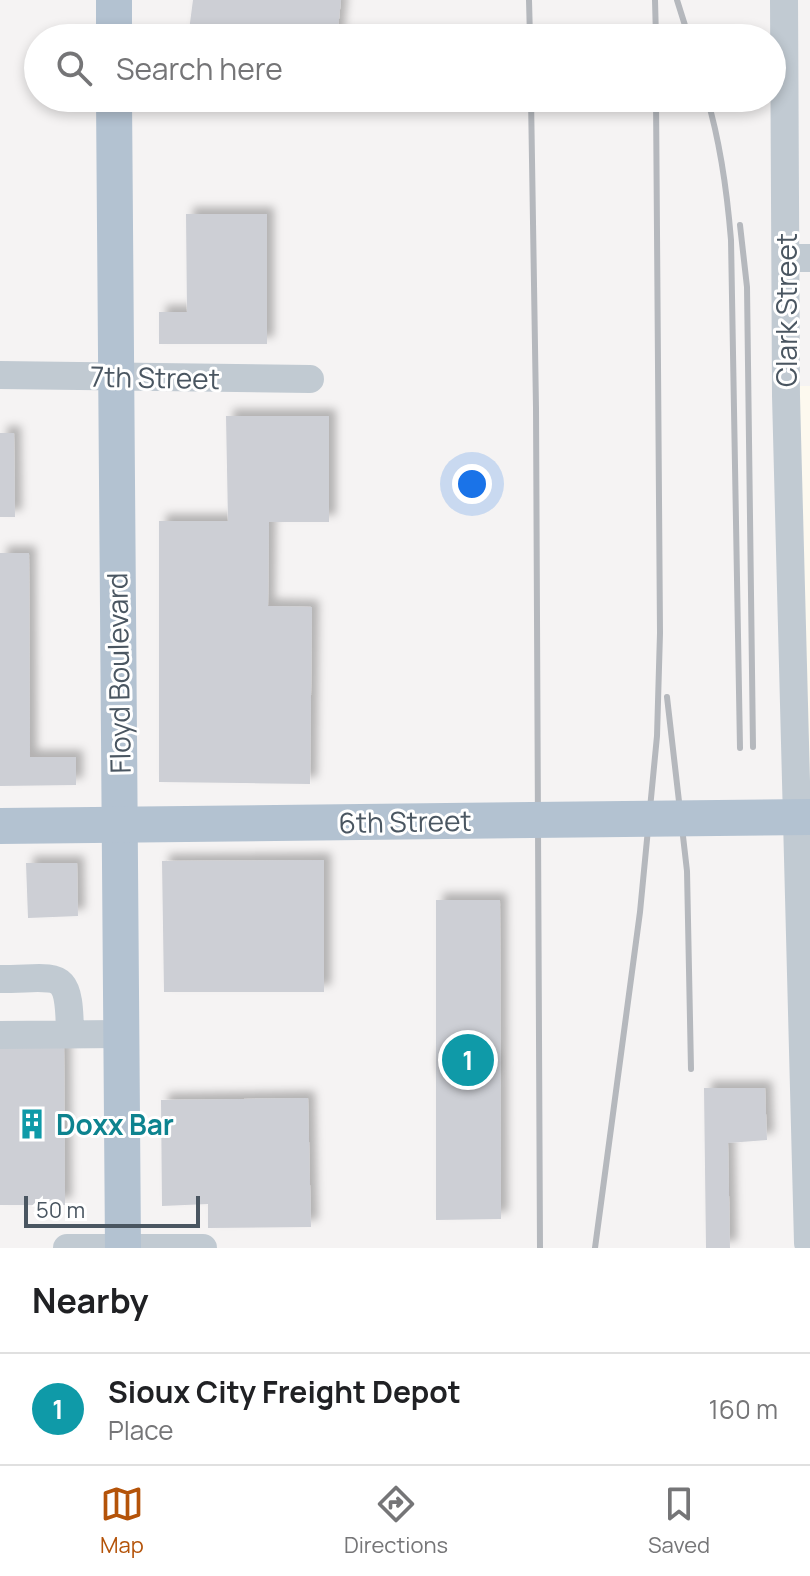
<!DOCTYPE html>
<style>
:root{--surface:#fff;--page:#f2f2f2;--text:#202124;--muted:#757577;--line:#e0e0e0;--accent:#b45309}
body{margin:0;font-family:Manrope,sans-serif;background:var(--page);color:var(--text)}
.scale{position:absolute;left:24px;bottom:20px;width:176px;box-sizing:border-box;padding-left:8px;border:4px solid #4a5661;border-top:0;font-size:22px;line-height:28px;white-space:nowrap;color:#4a5661;-webkit-text-stroke:6px #fff;paint-order:stroke}
.you{position:absolute;left:472px;top:484px;width:28px;height:28px;margin:-20px;border:6px solid #fff;border-radius:50%;background:#1a73e8;box-shadow:0 0 0 12px #1a73e833}
.badge{display:grid;place-items:center;width:52px;height:52px;border-radius:50%;background:var(--accent);color:#fff;font-size:26px;font-weight:700}
.pin{position:absolute;translate:-50% -50%;border:4px solid #fff;box-shadow:0 2px 8px #0006}
.list{margin:0;padding:0;list-style:none}
h2{display:flex;justify-content:space-between;align-items:center;height:104px;margin:0;padding:0 32px;font-size:34px}
h2 small{font-size:26px;font-weight:400;color:var(--muted)}
.list li{display:grid;grid-template-columns:52px 1fr auto;gap:24px;align-items:center;box-sizing:border-box;height:112px;padding:0 32px;border-top:2px solid var(--line)}
.list b{display:block;font-size:30px;white-space:nowrap}
.list p{margin:0;font-size:26px;white-space:nowrap;color:var(--muted)}
.list em{font-size:26px;font-style:normal;color:var(--muted)}
.icon{flex:none;width:44px;height:44px;fill:none;stroke:currentColor;stroke-width:2;stroke-linecap:round;stroke-linejoin:round}
.map{position:relative;flex:none;width:810px;height:1248px;overflow:hidden}
.search{position:absolute;background:var(--surface);box-shadow:0 4px 12px #0003;left:24px;right:24px;top:24px;height:88px;display:flex;align-items:center;gap:20px;box-sizing:border-box;padding:0 28px;border-radius:44px;color:var(--muted);font-size:30px}
.sheet{height:216px;background:var(--surface)}
nav{display:flex;justify-content:space-around;align-items:center;box-sizing:border-box;height:112px;border-top:2px solid var(--line);background:var(--surface);font-size:22px;color:var(--muted)}
nav a{display:grid;justify-items:center;gap:4px}
nav .on{color:var(--accent)}
.map>svg:first-child{display:block}
</style>
<div class="map">
<svg width="810" height="1248" viewBox="0 0 810 1248">
<defs>
<filter id="shadow"><feDropShadow dx="7" dy="-7" stdDeviation="4" flood-color="#0004"/></filter>
</defs>
<rect width="100%" height="100%" fill="#f5f3f3"/>
<path fill="#fdf9ef" d="M797,386H810V780L800,781Z"/>
<path fill="#cdcfd5" filter="url(#shadow)" d="M193,0H341L337,38H188Z
M186,214H267V344H159V312H187Z
M226,416H329V522H269L268,606L312,607L310,784L159,782V521H228Z
M0,433H14L15,517H0Z
M0,553H29L30,757H76V785L0,786Z
M324,860V992H164L162,861Z
M26,863H77L78,916L28,918Z
M436,900H500L501,1219L436,1220Z
M0,1044H64L65,1205H0Z
M704,1088H765L767,1140L728,1143L730,1248H706Z
M308,1098L311,1227L208,1228V1204L162,1206L161,1100Z"/>
<g fill="none" stroke-linecap="round" stroke-linejoin="round">
<path stroke="#c1cad2" stroke-width="28" d="M784,0L786,396L808,1243
M786,258H810
M0,375L310,379
M0,979C61,979 69,966 70,1034
M0,1035L121,1034
M67,1248H203"/>
<path stroke="#b3c2d1" stroke-width="36" d="M114,0V38
M114,98L123,1248"/>
<path stroke="#b5b8bd" stroke-width="6" d="M529,0L530,38
M655,0L656,38
M677,0L689,38
M531,98L536,408L540,1248
M707,98C721,145 727,191 731,240L740,748
M740,225L747,287L753,747
M667,697L687,871L691,1069
M595,1248L640,912L657,736L660,633L656,98"/>
<path stroke="#b3c2d1" stroke-width="36" d="M0,826L810,817"/>
</g>
<defs>
<g id="building-bare" transform="scale(2.4)"><path d="M-4-6H4V6H1V3H-1V6H-4ZM-2.5-4.3h1.7v1.8h-1.7ZM.8-4.3h1.7v1.8H.8ZM-2.5-1h1.7V.8h-1.7ZM.8-1h1.7V.8H.8Z" fill="#0f9aa8" stroke="#fff" stroke-width="2.5" paint-order="stroke"/></g>
</defs>
<g fill-rule="evenodd">
<use href="#building-bare" x="32" y="1124"/>
</g>
<g text-anchor="middle" dominant-baseline="central" stroke-width="6" stroke-linejoin="round" paint-order="stroke">
<g font-size="28" fill="#4a5661" stroke="#fff">
<text transform="translate(786 310) rotate(-90)">Clark Street</text>
<text transform="translate(155 377) rotate(1)">7th Street</text>
<text transform="translate(118 673) rotate(-91)">Floyd Boulevard</text>
<text transform="translate(405 821) rotate(-1)">6th Street</text>
</g>
<g font-size="28" font-weight="bold" fill="#0d838f" stroke="#fff" text-anchor="start">
<text x="56" y="1124">Doxx Bar</text>
</g>
</g>
</svg>
<div class="scale">50 m</div>
<div class="you"></div>
<div class="pin badge" style="left:468px;top:1060px;background:#0f9aa8">1</div>
<div class="search"><svg class="icon" aria-label="search" viewBox="0 0 24 24"><circle cx="10" cy="10" r="6"/><path d="M15 15l6 6"/></svg>Search here</div>
</div>
<section class="sheet">
<h2>Nearby<small></small></h2>
<ul class="list">
<li><span class="badge" style="background:#0f9aa8">1</span><div><b>Sioux City Freight Depot</b><p>Place</p></div><em>160 m</em></li>
</ul>
</section>
<nav>
<a class="on"><svg class="icon" aria-label="map" viewBox="0 0 24 24"><path d="M3 6l6-2 6 2 6-2v14l-6 2-6-2-6 2zM9 4v14M15 6v14"/></svg>Map</a>
<a><svg class="icon" aria-label="directions" viewBox="0 0 24 24"><path d="M12 3l9 9-9 9-9-9zM9 14v-3h6M13 9l2 2-2 2"/></svg>Directions</a>
<a><svg class="icon" aria-label="saved" viewBox="0 0 24 24"><path d="M7 4h10v16l-5-4-5 4z"/></svg>Saved</a>
</nav>
